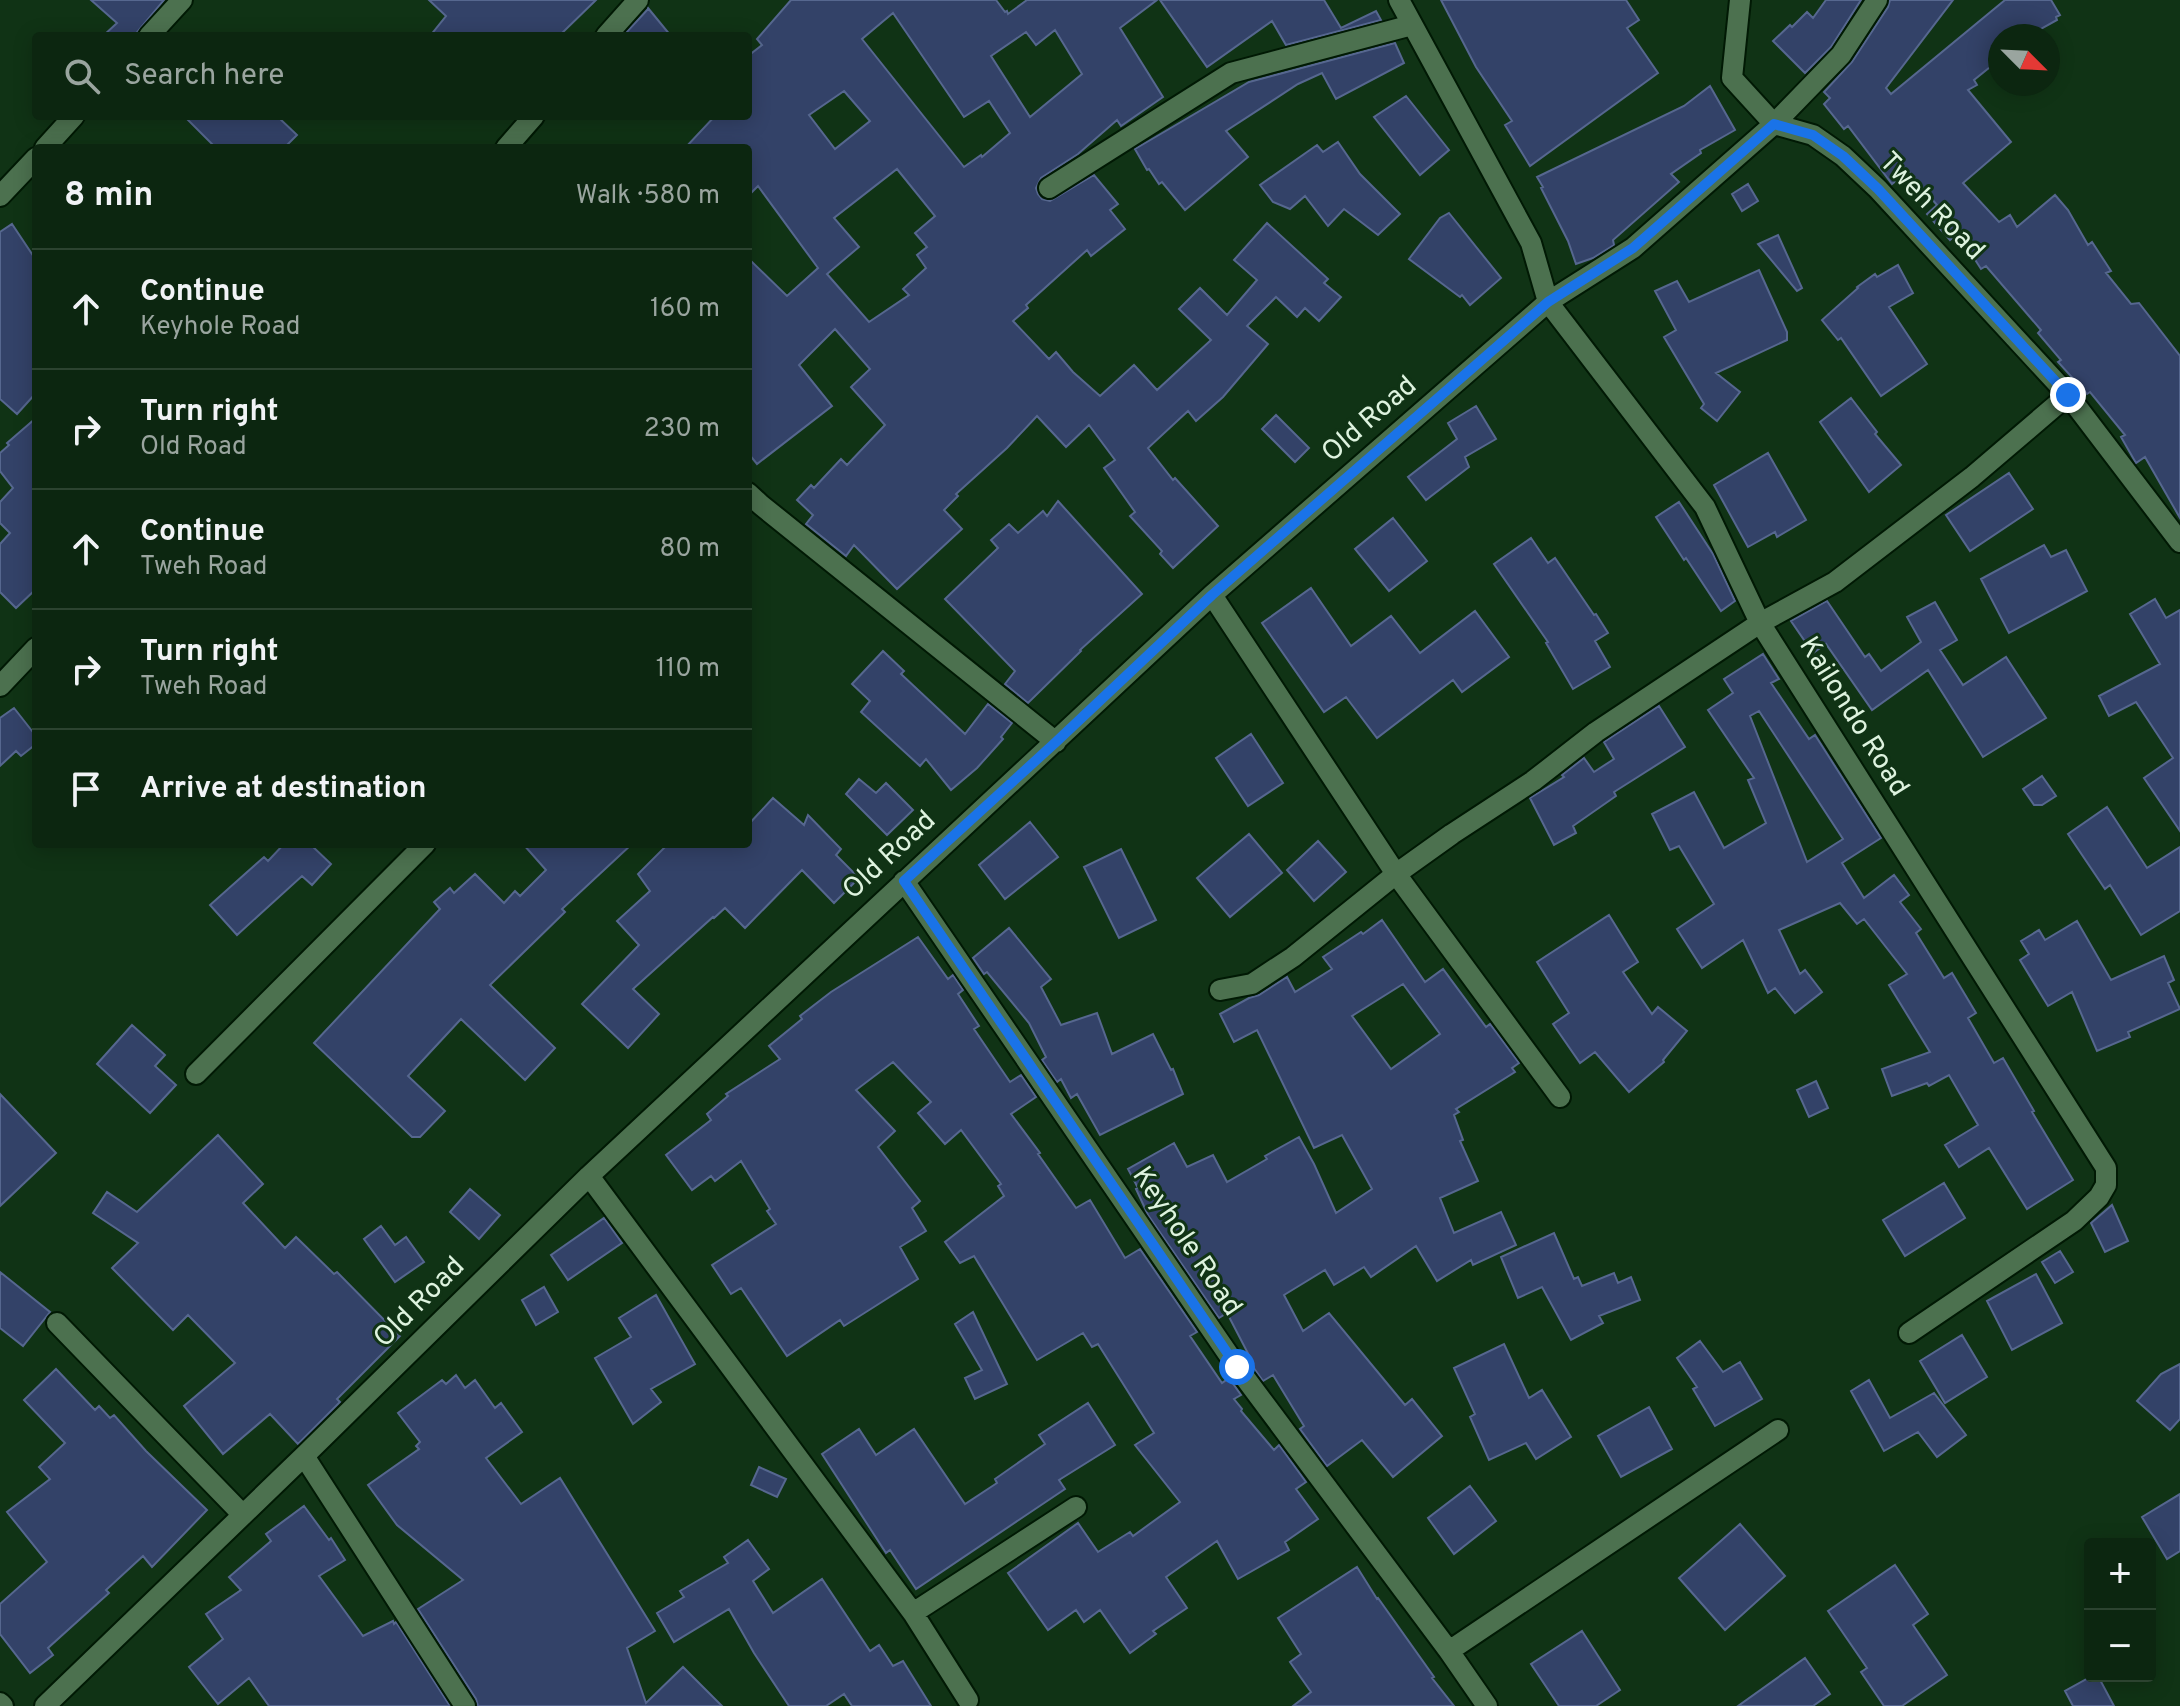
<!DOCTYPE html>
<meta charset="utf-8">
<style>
:root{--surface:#0c2610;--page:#152e19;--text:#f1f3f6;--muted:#9aa59f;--line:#2c4330}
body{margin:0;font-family:Overpass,sans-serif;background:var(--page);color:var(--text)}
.controls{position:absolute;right:24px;bottom:24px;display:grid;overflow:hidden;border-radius:8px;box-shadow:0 4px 20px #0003}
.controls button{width:72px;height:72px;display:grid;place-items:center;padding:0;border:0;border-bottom:2px solid var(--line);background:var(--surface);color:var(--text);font:40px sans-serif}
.compass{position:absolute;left:1988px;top:24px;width:72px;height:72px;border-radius:50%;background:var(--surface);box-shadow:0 4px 20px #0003;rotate:114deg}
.stop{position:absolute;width:24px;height:24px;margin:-18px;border:6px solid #1a73e8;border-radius:50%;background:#fff}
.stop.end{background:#1a73e8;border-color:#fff;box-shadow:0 2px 8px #0008}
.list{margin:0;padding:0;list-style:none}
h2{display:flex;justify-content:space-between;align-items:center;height:104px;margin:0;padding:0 32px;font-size:34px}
h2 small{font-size:26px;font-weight:400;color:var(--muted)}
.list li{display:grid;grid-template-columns:52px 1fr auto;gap:24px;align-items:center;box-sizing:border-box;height:120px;padding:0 32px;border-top:2px solid var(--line)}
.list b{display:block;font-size:30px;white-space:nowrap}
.list p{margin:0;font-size:26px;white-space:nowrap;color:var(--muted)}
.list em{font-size:26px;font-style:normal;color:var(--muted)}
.icon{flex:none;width:44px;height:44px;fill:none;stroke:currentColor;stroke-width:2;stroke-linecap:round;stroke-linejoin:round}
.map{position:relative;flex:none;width:2180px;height:1706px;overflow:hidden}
.search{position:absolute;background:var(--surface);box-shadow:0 4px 20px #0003;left:32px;top:32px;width:720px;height:88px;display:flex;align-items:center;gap:20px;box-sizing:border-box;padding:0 28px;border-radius:8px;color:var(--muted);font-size:30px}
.panel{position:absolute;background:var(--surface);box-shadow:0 4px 20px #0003;left:32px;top:144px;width:720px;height:704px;border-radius:8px}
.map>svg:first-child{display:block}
</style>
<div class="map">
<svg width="2180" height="1706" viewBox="0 0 2180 1706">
<rect width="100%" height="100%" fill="#103315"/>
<path fill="#334268" stroke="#56678f" stroke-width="2" fill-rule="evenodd" d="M91,0H164L134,36H103L117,23Z
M429,0H596L559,36H430L446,16Z
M791,0H996L1005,12L1007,11L1008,14L1027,0H1157L1120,28L1163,97L1121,126L1117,120L1078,154L1041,178L1036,188L1038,194L1042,199L1050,201L1094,175L1118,204L1110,210L1125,229L1091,256L1087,250L1026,305L1028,308L1013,321L1049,359L1056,352L1073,372L1100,396L1134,365L1157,390L1211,340L1179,309L1200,288L1227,315L1257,280L1234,260L1267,223L1328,279L1324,283L1341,297L1319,321L1305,308L1297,317L1276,297L1247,326L1268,344L1223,397L1196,421L1188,411L1148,448L1173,480L1175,478L1218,526L1173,568L1160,554L1162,551L1130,516L1135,512L1104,468L1115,460L1089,425L1066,447L1037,416L1007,448L956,494L958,496L944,510L962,529L897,589L854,545L846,556L806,524L813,515L797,500L811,485L814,488L841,459L847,465L885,425L851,387L870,369L835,329L799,365L832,406L757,464L748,453V258L787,296L818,268L758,186L748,196V148H685L715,116H748V56L762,45L757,39ZM893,13L964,117L989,101L1010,133L982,157L981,155L964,167L862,39ZM1055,30L1082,74L1030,117L991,56L1026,32L1036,45ZM844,91L870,121L835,149L809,115ZM897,169L935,216L915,233L927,247L917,255L926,268L903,289L909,295L869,322L827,274L859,247L834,218Z
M1160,0H1324L1341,28L1376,11L1381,20L1286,45L1272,21L1207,67Z
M1441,0H1626L1639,20L1627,28L1658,73L1530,166L1505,125L1512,121L1476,67Z
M1826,0H1861L1831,47L1805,73L1773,41L1790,25L1792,27L1807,12L1813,18Z
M1890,0H1953L1886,88L1891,94L2005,0H2051L2060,15L2056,17L2057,20L2028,36H2000V59L1974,80L1977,85L1968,90L2011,142L1963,183L1999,222L2010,215L2017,227L2055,195L2068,210L2088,245L2092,242L2111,271L2106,273L2131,304L2139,303L2180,356V518L2145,457L2136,463L2121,437L2125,435L2090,392L2087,394L2058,362L2061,360L2038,333L2041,330L1986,266L1981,269L1958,233L1950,240L1927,214L1937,205L1908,171L1892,184L1848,126L1844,129L1824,104L1830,98L1824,92L1852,62L1888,7Z
M648,8L671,36H623L648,9Z
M1395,43L1404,63L1336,99L1322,73L1298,84L1226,131L1248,157L1185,210L1162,182L1159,184L1149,169L1147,170L1135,149L1249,82Z
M1710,86L1735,130L1700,150L1701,153L1671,174L1679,182L1613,240L1614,245L1593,258L1576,264L1568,241L1541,188L1543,187L1537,177L1684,106Z
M1406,96L1449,150L1420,175L1374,117Z
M184,116H277L297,135L284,148H216Z
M1338,142L1360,174L1400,214L1378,235L1344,209L1328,226L1305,196L1290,209L1273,202L1260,185L1317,145L1323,152Z
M1748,184L1758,201L1742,211L1732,194Z
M1449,213L1501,278L1470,305L1462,295L1460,297L1409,259L1440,218Z
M12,224L36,260V393L17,414L0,399V232Z
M1778,235L1802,288L1797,291L1758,244Z
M1898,265L1913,293L1889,307L1927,364L1881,396L1841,338L1838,340L1822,320L1858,288L1857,287L1875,274L1877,277Z
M1759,270L1787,332V340L1716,373L1740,392L1717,421L1701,408L1704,404L1664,337L1676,330L1655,291L1677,281L1689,302Z
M1851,398L1877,432L1875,434L1901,465L1869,492L1820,422Z
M1476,406L1496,439L1465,457L1469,467L1426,500L1408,477L1457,439L1448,423Z
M1276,415L1309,448L1295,462L1262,429Z
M36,418V589L16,608L0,592V544L10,533L0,523V502L13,488L0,471V453L9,445L7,443Z
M1768,453L1806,520L1777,537L1775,532L1748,547L1714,485Z
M2009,473L2033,509L1970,551L1946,515Z
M1058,501L1142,594L1080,650L1081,651L1028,703L1005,684L1015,671L945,599L998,548L991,540L1009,524L1018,533L1043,511L1047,516Z
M1679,502L1713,554L1735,601L1721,611L1686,558L1684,560L1656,517Z
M1393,518L1427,561L1389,591L1355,549Z
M1531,538L1548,563L1555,558L1594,615L1596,614L1608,633L1595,641L1610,667L1573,689L1546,643L1548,642L1494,564Z
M2044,545L2051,557L2066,550L2087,591L2009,633L1981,579Z
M1311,588L1351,646L1391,616L1420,653L1475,611L1509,657L1462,692L1453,680L1377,738L1346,697L1324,712L1262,623Z
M2155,599L2166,618L2180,610V831L2144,778L2173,758L2136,702L2109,716L2099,696L2160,664L2130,614Z
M1827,601L1865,657L1869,654L1881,671L1921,642L1907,617L1935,602L1957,640L1940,650L1963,685L2006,657L2046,718L1983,757L1928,670L1872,710L1826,644L1813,653L1791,621Z
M883,651L904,671L901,674L965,734L988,704L1012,723L1001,737L1003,739L977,768L951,790L926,759L920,766L861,712L870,701L852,684Z
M1763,654L1779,679L1771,683L1809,739L1815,735L1881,838L1842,863L1864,898L1894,875L1909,895L1900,902L1921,929L1916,933L1944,978L1952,973L1976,1013L1968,1018L1994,1063L2003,1058L2034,1111L2032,1112L2073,1180L2027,1209L1989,1148L1959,1167L1945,1145L1978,1125L1949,1075L1929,1086L1927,1083L1892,1096L1882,1069L1930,1052L1889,985L1907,974L1864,919L1857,924L1840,903L1779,930L1800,974L1805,970L1822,992L1795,1013L1775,988L1768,993L1743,940L1702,968L1677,929L1714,904L1679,846L1670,850L1652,814L1694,792L1724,848L1766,823L1748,780L1754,778L1708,710L1733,693L1724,679ZM1759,711L1843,839L1807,862L1750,716Z
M1659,706L1685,747L1614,792L1616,796L1573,826L1576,833L1554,845L1530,798L1564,777L1562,775L1584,758L1594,772L1614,759L1604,742Z
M14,708L36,736V744L21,756L16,751L0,766V718Z
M1251,734L1283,783L1248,806L1216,758Z
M2042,776L2056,796L2042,805H2034L2023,789Z
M859,779L876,793L886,783L913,810L887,835L846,794Z
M773,798L804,825L808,815L841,849L836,855L859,878L834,903L802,870L745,928L725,908L714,918L713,917L633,989L659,1014L628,1048L582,1004L639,945L617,921L650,891L638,874L668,844H748V825Z
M2107,807L2147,868L2180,847V911L2141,935L2110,885L2105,889L2068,834Z
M1030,822L1058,857L1005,899L979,865Z
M1249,834L1282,873L1230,917L1197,878Z
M1318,841L1346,872L1314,901L1287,870Z
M284,844H310L331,864L312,885L302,876L237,935L210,905L264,857L268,861Z
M523,844H632L562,909L565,912L490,985L555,1048L525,1080L461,1019L408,1076L445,1111L420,1137H412L314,1043L440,909L434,902L450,888L454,893L475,874L504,903L515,891L520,896L546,870Z
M1121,849L1156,920L1119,938L1084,867Z
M1609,915L1638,962L1623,972L1652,1014L1658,1007L1687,1031L1663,1060L1664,1062L1629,1092L1595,1052L1580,1063L1553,1024L1569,1013L1537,962Z
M1382,920L1425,982L1443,969L1486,1027L1490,1024L1519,1063L1512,1068L1515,1072L1456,1109L1459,1112L1454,1115L1463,1140L1460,1141L1478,1181L1440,1198L1454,1233L1501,1212L1516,1245L1473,1265L1471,1260L1437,1281L1416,1246L1371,1277L1364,1267L1334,1285L1325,1270L1284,1295L1303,1331L1329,1313L1405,1405L1412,1399L1442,1436L1393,1477L1362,1440L1327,1466L1300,1429L1304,1426L1273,1375L1263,1381L1251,1364L1253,1363L1227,1313L1219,1318L1148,1215L1136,1189L1138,1188L1128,1169L1174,1143L1187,1167L1213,1155L1227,1182L1267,1159L1265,1156L1299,1137L1314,1164L1336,1213L1372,1189L1342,1135L1314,1148L1257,1030L1234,1042L1220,1014L1249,998L1259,995L1287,977L1295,992L1332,969L1323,957L1361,932L1363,934ZM1403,984L1440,1034L1391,1069L1352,1016Z
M2077,921L2111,980L2164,956L2174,980L2168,983L2180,1009L2128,1032L2130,1037L2097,1051L2072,992L2048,1006L2020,960L2029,954L2021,941L2039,930L2045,940Z
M1009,928L1051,979L1041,987L1061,1025L1097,1013L1112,1054L1153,1034L1171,1070L1173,1069L1183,1094L1100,1135L1077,1094L1071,1098L1061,1079L1057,1082L1042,1060L1046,1057L1029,1023L987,972L984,974L973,958Z
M918,937L948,979L953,975L963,990L958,994L979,1026L974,1029L1010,1082L1021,1075L1036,1097L1011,1114L1040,1153L1038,1154L1076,1208L1090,1200L1125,1258L1140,1249L1197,1332L1190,1336L1222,1383L1229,1378L1241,1395L1234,1399L1242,1409L1241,1411L1274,1450L1279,1445L1306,1482L1296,1489L1318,1519L1285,1542L1289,1550L1238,1579L1217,1541L1166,1577L1187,1608L1153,1631L1156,1634L1130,1653L1100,1610L1084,1622L1076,1610L1048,1630L1008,1573L1078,1523L1098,1552L1130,1532L1133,1536L1180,1502L1135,1445L1154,1433L1098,1344L1092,1347L1083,1333L1037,1360L974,1256L960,1263L945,1242L1004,1196L998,1186L1001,1184L961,1130L945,1144L918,1113L931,1102L893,1062L856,1090L895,1131L878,1147L920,1201L912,1208L926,1231L900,1247L918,1279L844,1326L840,1320L787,1356L741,1288L731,1294L712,1265L776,1224L767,1211L770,1209L741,1161L715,1181L711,1176L692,1190L666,1155L711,1120L707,1114L728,1096L726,1094L780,1059L769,1046L802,1019L800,1016L831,992Z
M132,1025L165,1055L155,1066L176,1085L150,1113L97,1064Z
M1816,1081L1828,1108L1809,1117L1797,1090Z
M0,1094L56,1153L0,1206Z
M218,1135L263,1184L243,1203L285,1248L296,1237L334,1274L337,1272L400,1336L337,1399L340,1402L298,1444L270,1414L223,1454L184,1406L235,1363L188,1315L173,1330L112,1268L138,1243L93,1213L107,1192L137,1212Z
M1944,1183L1965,1218L1905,1256L1883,1220Z
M470,1189L500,1215L479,1239L450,1212Z
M2112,1205L2128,1241L2105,1252L2091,1223Z
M604,1218L622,1243L568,1280L551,1255Z
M381,1226L395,1245L406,1237L424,1262L395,1282L364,1239Z
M1554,1233L1574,1279L1578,1277L1582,1286L1614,1273L1618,1283L1631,1277L1640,1300L1599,1316L1603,1323L1571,1340L1542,1287L1518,1298L1501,1257Z
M2060,1251L2073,1272L2055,1283L2042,1262Z
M0,1272L50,1312L23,1346L0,1328Z
M2036,1274L2062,1323L2012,1350L1987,1301Z
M544,1287L558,1312L536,1325L522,1300Z
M656,1295L695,1364L651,1389L661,1402L633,1424L595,1358L631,1337L619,1318Z
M973,1312L1007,1384L975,1399L965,1378L982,1370L955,1324Z
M1962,1335L1987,1377L1945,1403L1920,1361Z
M1700,1341L1723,1372L1740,1362L1762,1399L1715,1426L1693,1389L1697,1387L1677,1358Z
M1504,1344L1529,1398L1542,1390L1571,1437L1536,1459L1526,1443L1489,1460L1470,1417L1475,1414L1454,1368Z
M2180,1364V1419L2170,1430L2137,1401L2161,1374Z
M56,1369L95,1410L99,1406L110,1418L114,1415L146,1451L207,1510L152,1567L143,1556L106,1590L109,1593L48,1648L53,1655L30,1673L0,1634V1604L47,1562L7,1512L50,1479L39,1467L65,1443L24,1400Z
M456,1375L465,1388L475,1380L495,1408L501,1403L522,1432L486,1458L521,1504L560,1478L655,1631L627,1648L646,1703L683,1667L722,1706H478L476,1699L418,1609L463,1580L397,1525L368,1485L419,1449L416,1446L420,1442L398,1413L442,1380L446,1384Z
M1869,1380L1890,1418L1934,1393L1966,1435L1937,1457L1918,1432L1884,1451L1851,1391Z
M1088,1403L1115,1445L1059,1480L1065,1489L916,1589L890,1550L886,1553L822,1454L859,1429L876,1455L914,1429L965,1504L997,1483L995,1479L1045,1444L1039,1435Z
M1649,1407L1672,1449L1621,1477L1598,1436Z
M759,1467L786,1479L777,1497L751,1485Z
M1470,1486L1496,1521L1454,1554L1428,1518Z
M2180,1494V1551L2167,1559L2142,1517Z
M304,1506L329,1540L331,1538L345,1560L319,1576L363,1636L393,1621L394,1624L396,1622L450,1706H269L249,1678L218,1704L189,1667L223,1639L206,1614L241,1590L229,1577L271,1541L266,1534Z
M1740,1524L1785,1576L1725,1630L1679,1578Z
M748,1540L769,1569L753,1581L773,1613L822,1579L870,1651L879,1645L893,1666L903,1661L931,1706H852L844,1694L826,1706H789L754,1653L729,1609L674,1642L657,1613L684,1597L680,1591L728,1563L724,1557Z
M1895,1565L1928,1614L1913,1625L1947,1675L1902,1706H1884L1861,1672L1867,1668L1828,1611Z
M1357,1567L1377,1599L1378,1598L1434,1677L1432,1678L1454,1706H1293L1311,1692L1290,1662L1301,1654L1278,1618Z
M1582,1631L1620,1690L1596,1706H1559L1531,1664Z
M1805,1658L1830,1694L1813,1706H1738Z
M2092,1676H2098L2114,1706H2073L2065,1691Z"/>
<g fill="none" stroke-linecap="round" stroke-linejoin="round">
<g stroke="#011904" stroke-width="24">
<path id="minor" d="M1399,0L1531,243L1548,302L1705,507L1760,623L2106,1168V1185L2099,1197L2074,1221L1909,1333
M1740,0L1732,78L1774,124L1841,55L1877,0
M149,36L182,0
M606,36L638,0
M45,148L74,116
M506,148L534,116
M1049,188L1231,73L1412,25
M0,196L36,158
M748,493L761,505L1056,742
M1212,595L1396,874L1560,1097
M0,686L36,648
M904,881L1237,1367L1449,1651L1487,1706
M1220,990L1252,984L1293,957L1396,874L1452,834L1533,781L1596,732L1760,623L1835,582L1972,477L2068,395
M196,1074L425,844
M589,1176L913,1613L968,1700
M57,1323L243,1515
M304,1456L465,1706
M913,1613L1076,1507
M1449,1651L1778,1430
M0,1703L3,1706
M45,1706L304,1456L589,1176L1212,595L1548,302L1633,248L1774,124L1813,135L1843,156L1878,189L2068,395L2180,542"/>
</g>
<use href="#minor" stroke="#4c714f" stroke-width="20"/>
</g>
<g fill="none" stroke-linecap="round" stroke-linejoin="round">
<path stroke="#1a73e8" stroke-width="10" d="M1237,1367L904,881L1056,742L1212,595L1477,364L1548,302L1633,248L1774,124L1813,135L1843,156L1878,189L2068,395"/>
</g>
<g text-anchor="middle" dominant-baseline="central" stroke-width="6" stroke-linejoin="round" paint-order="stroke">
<g font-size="28" fill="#def3df" stroke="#103315">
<text transform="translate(1931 207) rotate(46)">Tweh Road</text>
<text transform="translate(1370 420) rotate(-41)">Old Road</text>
<text transform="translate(1853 717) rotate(58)">Kailondo Road</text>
<text transform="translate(890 856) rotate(-43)">Old Road</text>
<text transform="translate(1186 1242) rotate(56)">Keyhole Road</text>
<text transform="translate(420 1303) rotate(-45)">Old Road</text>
</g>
</g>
</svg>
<div class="controls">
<button>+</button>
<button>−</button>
</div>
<svg class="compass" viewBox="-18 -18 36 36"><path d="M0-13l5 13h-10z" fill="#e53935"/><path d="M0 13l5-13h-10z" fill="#9aa59f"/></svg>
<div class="stop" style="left:1237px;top:1367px"></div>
<div class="stop end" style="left:2068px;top:395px"></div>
<div class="search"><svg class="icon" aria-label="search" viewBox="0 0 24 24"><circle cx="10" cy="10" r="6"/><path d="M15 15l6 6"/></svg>Search here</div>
<section class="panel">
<h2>8 min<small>Walk · 580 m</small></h2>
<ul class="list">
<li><svg class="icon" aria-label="ahead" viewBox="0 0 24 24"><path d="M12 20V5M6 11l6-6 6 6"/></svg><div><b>Continue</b><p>Keyhole Road</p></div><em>160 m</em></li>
<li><svg class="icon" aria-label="right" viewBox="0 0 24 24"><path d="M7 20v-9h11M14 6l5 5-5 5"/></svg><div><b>Turn right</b><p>Old Road</p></div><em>230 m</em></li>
<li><svg class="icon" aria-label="ahead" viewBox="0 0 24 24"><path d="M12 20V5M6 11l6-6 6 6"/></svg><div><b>Continue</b><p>Tweh Road</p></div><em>80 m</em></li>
<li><svg class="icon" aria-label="right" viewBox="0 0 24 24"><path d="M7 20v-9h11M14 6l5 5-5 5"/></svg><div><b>Turn right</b><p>Tweh Road</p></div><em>110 m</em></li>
<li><svg class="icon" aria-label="arrive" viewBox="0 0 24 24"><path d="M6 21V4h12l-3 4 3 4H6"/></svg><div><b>Arrive at destination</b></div></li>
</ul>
</section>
</div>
